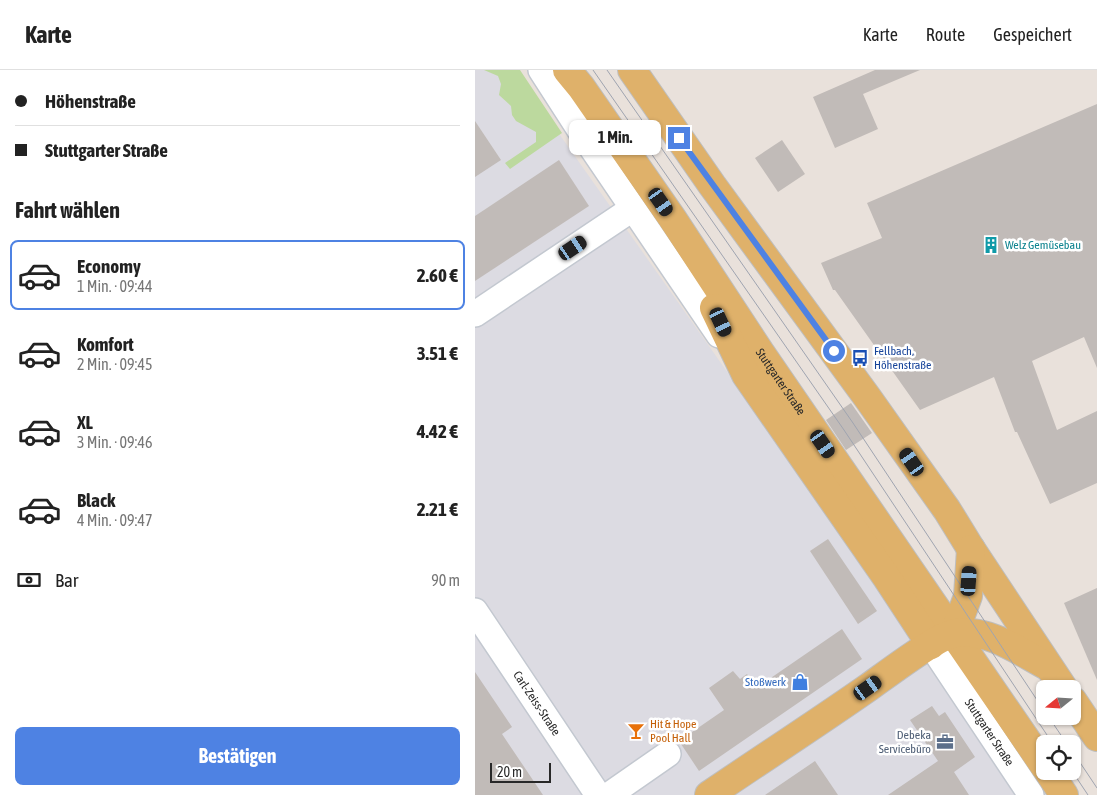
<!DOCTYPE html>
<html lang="de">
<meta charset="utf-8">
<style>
body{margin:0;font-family:"Asap Condensed",sans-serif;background:#f6f6f6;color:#222;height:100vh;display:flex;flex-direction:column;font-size:19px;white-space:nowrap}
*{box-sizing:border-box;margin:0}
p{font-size:16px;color:#767676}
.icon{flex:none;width:28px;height:28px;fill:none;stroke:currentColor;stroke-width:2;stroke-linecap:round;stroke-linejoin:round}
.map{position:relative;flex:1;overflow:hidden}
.drawer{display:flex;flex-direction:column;background:#fff;width:475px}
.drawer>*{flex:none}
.guide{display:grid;align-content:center;height:110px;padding:0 15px;background:#fff}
.needle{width:32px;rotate:252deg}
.controls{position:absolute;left:561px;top:610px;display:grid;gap:10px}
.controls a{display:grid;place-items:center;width:45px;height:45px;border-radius:8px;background:#fff;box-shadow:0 1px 4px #0004;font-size:25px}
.scale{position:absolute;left:15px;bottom:12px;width:61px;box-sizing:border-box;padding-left:5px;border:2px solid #282828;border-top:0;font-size:14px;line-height:18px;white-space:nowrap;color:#282828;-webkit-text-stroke:4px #fff;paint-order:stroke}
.end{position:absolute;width:22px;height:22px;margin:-11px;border:6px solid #4e82e3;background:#fff;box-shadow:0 0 0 2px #fff}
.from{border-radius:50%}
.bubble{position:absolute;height:35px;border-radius:8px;background:#fff;box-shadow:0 1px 4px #0004;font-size:16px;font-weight:700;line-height:35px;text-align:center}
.car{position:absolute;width:15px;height:30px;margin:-15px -8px;border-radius:6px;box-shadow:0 0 4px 1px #0007;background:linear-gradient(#222 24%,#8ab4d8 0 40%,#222 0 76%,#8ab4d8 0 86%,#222 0)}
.guide b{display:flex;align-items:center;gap:18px;height:48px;font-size:19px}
.guide b+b{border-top:1px solid #e0e0e0}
.guide i{width:12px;height:12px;background:#222}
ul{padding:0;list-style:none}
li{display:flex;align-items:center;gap:15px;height:70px;margin:0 10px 8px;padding:0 5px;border:2px solid transparent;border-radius:8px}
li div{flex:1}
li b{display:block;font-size:19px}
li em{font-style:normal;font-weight:700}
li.selected{border-color:#4e82e3}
li>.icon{width:45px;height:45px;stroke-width:1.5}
h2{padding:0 15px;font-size:22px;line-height:60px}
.pay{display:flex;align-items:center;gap:12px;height:55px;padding:0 15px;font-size:19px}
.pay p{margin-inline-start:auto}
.action{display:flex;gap:10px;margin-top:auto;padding:10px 15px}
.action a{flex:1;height:58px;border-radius:8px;background:#4e82e3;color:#fff;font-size:20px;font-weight:700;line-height:58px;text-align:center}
header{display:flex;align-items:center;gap:30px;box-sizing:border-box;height:70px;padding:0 25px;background:#fff;border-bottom:1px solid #e0e0e0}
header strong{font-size:24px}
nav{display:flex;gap:28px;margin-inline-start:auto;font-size:18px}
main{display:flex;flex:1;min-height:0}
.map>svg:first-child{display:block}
.industrial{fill:#dcdbe2}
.green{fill:#bcd99e}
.building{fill:#c1bbb8}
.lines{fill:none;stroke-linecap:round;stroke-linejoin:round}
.minor-casing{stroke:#c3c8d0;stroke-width:28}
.major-casing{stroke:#bebebe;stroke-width:30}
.minor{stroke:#fff;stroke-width:25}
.major{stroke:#dfb16a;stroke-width:28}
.tram{stroke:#9fa4b0;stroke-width:1}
.route{stroke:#4e82e3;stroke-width:6}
.labels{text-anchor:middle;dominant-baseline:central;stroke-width:5;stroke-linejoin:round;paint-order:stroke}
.culture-label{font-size:12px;fill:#0d838f;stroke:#fff;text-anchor:start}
.transit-label{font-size:12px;fill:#164399;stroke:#fff;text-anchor:start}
.street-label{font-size:12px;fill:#282828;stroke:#fff}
.shop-label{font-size:12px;fill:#366cbe;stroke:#fff;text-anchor:end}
.food-label{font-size:12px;fill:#c56008;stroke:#fff;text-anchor:start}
.service-label{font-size:12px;fill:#4e5e75;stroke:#fff;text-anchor:end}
</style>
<header>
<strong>Karte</strong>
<nav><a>Karte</a><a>Route</a><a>Gespeichert</a></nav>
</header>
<main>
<section class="drawer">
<div class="guide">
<b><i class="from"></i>Höhenstraße</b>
<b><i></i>Stuttgarter Straße</b>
</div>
<h2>Fahrt wählen</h2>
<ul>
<li class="selected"><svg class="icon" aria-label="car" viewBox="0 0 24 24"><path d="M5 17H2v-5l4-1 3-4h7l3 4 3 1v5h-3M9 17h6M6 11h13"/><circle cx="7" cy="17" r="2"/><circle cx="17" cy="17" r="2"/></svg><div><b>Economy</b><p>1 Min. · 09:44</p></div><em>2.60 €</em></li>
<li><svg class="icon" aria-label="car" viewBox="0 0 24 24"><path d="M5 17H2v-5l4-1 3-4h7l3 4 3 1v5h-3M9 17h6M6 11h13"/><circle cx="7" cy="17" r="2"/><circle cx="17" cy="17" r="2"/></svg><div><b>Komfort</b><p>2 Min. · 09:45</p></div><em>3.51 €</em></li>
<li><svg class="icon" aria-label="car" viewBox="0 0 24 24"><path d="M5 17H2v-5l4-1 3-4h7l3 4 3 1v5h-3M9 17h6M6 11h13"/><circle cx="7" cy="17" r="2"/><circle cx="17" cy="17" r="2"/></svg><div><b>XL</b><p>3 Min. · 09:46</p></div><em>4.42 €</em></li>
<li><svg class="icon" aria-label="car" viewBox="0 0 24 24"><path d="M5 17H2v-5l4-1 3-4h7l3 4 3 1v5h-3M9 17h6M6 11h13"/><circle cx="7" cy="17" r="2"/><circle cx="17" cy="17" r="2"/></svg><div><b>Black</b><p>4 Min. · 09:47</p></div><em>2.21 €</em></li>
</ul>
<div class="pay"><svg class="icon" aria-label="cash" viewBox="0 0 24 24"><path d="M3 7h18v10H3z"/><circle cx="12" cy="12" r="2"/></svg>Bar<p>90 m</p></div>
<div class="action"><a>Bestätigen</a></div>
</section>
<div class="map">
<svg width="622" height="725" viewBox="0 0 622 725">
<rect width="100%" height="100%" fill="#e9e1db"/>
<polygon class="industrial" points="0,0 39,0 551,725 0,725"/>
<polygon class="green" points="9,0 45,0 87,63 35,99 30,93 61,72 61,62 41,51 37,45 36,36 24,25 26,14 23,6"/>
<g class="building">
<polygon points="400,0 445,0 388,24 403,59 360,78 338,27"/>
<polygon points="622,34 622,298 609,267 557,291 582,360 622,341 622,413 575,434 542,362 540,362 519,307 445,340 360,220 358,220 346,193 407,168 392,133"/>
<polygon points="0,51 26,90 0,107"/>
<polygon points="307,70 330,104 303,122 280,88"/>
<polygon points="84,90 114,136 0,211 0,146"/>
<polygon points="376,333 397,363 371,380 351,350"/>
<polygon points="353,469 402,541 383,554 335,481"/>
<polygon points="622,518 622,610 589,533"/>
<polygon points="367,559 387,589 224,701 204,671 249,640 234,618 258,601 265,609 272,604 281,618"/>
<polygon points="0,602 37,657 27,664 68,725 0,725"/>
<polygon points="457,636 464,646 470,642 500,687 479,702 494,725 413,725 463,691 435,650"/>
<polygon points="340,691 363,725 290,725"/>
</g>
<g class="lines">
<g class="minor-casing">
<g id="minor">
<polyline points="66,0 106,62 244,265"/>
<polyline points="0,244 157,139"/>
<path id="s1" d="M 0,541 L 123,725"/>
<path id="s2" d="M 456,575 L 556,725"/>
<polyline points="134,725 193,684"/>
</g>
</g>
<g class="major-casing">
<g id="major">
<path id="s3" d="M 92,0 L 106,17 L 197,148 L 285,282 L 570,697"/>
<polyline points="157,0 237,115 392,327 472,440 496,479 589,619"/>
<polyline points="239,238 271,305 412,508 456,575"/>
<polyline points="478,563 483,553 493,526 496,479"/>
<polyline points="598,631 622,667"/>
<polyline points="573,701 589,725"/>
<path d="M 234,725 C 287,689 341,654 394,617 C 411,605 463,565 481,563 C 514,559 544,581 572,596"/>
</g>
</g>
<use href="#minor" class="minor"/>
<use href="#major" class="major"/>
<g class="tram">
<polyline points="118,0 369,360 578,674"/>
<polyline points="132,0 378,353 570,642"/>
<polyline points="573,646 592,674"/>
<polyline points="598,682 622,718"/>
<polyline points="597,701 613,725"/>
</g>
</g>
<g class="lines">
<polyline class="route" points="204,68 359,281"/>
</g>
<defs>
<g id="building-bare" transform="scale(1.35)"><path d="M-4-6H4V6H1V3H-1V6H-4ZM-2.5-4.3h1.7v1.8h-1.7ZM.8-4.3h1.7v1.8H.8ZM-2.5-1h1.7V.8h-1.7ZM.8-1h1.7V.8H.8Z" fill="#0f9aa8" stroke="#fff" stroke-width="2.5" paint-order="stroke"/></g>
<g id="bus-bare" transform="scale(1.35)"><path d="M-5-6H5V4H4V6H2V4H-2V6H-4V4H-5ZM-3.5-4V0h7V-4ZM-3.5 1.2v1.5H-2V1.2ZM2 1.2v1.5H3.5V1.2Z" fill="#1a4fb4" stroke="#fff" stroke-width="2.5" paint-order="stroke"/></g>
<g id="shop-bare" transform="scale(1.35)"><path d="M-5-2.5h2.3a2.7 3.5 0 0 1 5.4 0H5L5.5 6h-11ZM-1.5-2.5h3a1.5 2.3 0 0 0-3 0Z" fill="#3f7fe0" stroke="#fff" stroke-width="2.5" paint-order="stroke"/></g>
<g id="bar-bare" transform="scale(1.35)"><path d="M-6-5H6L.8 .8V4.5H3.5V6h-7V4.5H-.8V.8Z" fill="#e8710a" stroke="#fff" stroke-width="2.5" paint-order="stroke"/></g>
<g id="office-bare" transform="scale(1.35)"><path d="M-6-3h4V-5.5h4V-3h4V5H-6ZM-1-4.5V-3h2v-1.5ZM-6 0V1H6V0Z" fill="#5c6f8a" stroke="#fff" stroke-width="2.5" paint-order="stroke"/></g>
</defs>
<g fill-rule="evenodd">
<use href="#building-bare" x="516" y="175"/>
<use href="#bus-bare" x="385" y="288"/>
<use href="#shop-bare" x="325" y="612"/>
<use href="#bar-bare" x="161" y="661"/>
<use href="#office-bare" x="470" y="672"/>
</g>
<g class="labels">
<g class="culture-label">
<text x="530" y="175">Welz Gemüsebau</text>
</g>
<g class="transit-label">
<text x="399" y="281">Fellbach,<tspan x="399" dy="14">Höhenstraße</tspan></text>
</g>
<g class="street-label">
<text stroke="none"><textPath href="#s3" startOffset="378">Stuttgarter Straße</textPath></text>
<text stroke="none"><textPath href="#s1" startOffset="111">Carl-Zeiss-Straße</textPath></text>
<text stroke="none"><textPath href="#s2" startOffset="105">Stuttgarter Straße</textPath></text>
</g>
<g class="shop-label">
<text x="311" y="612">Stoßwerk</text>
</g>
<g class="food-label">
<text x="175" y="654">Hit &amp; Hope<tspan x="175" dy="14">Pool Hall</tspan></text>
</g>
<g class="service-label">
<text x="456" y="665">Debeka<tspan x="456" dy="14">Servicebüro</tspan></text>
</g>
</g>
</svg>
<div class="controls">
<a><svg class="needle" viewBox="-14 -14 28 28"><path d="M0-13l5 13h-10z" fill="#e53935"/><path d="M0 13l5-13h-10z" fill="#767676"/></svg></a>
<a><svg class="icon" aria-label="locate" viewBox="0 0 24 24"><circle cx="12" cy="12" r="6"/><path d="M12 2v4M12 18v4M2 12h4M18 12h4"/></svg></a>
</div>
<div class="scale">20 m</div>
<i class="end from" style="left:359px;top:281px"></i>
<i class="end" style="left:204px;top:68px"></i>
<div class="bubble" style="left:94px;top:50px;width:92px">1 Min.</div>
<i class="car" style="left:186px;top:132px;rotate:145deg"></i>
<i class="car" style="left:98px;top:178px;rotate:56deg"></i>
<i class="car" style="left:246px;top:252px;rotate:155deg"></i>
<i class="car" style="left:348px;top:374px;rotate:145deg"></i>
<i class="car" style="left:437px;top:392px;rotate:325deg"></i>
<i class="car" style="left:494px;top:511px;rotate:4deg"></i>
<i class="car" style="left:393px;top:618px;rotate:55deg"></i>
</div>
</main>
